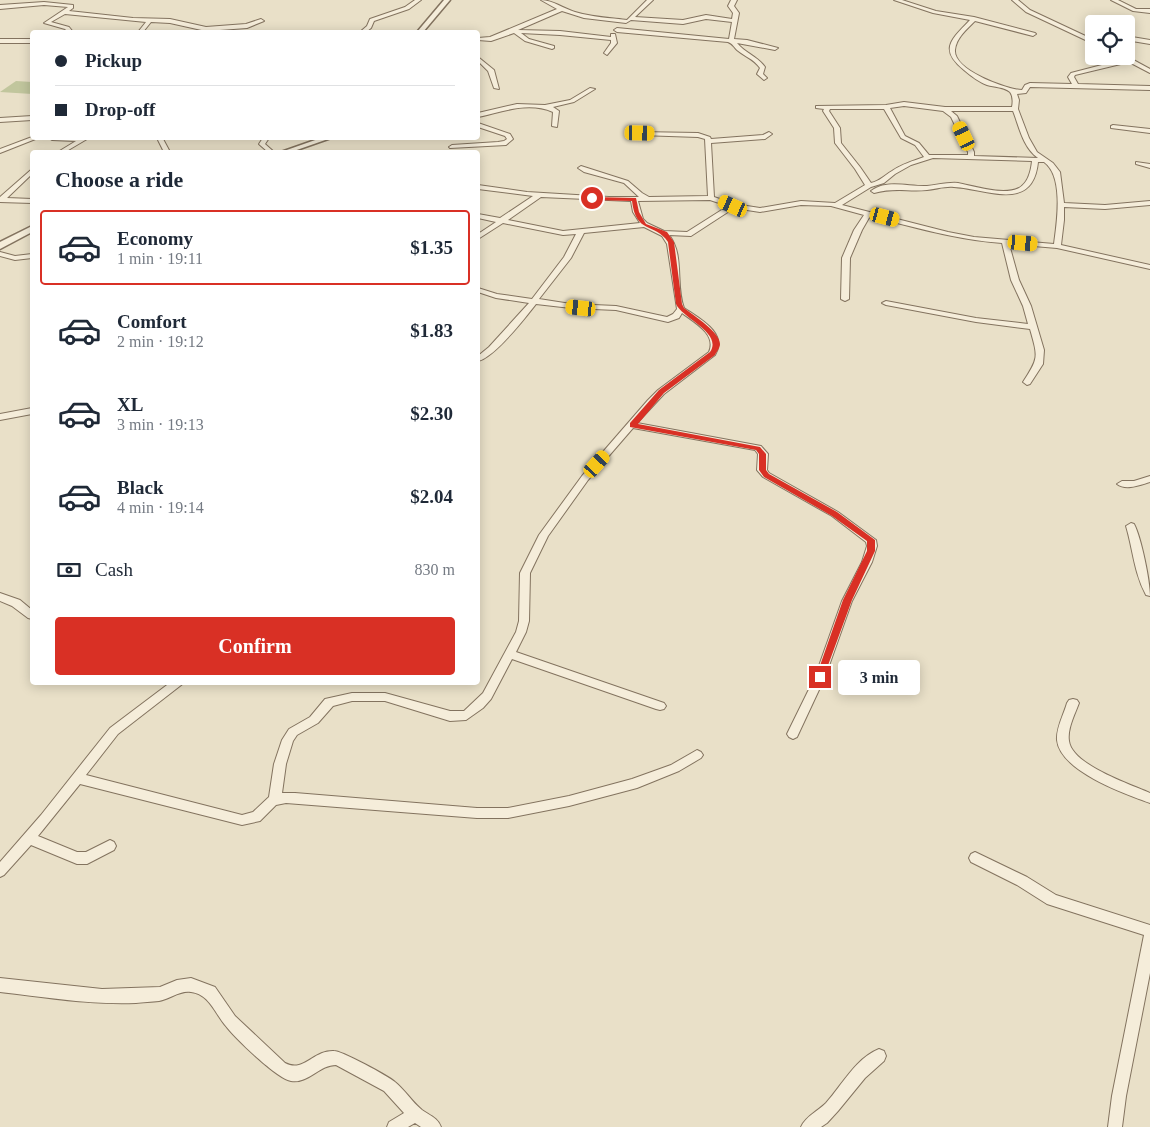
<!DOCTYPE html>
<meta charset="utf-8">
<style>
body{margin:0;font-family:"Times New Roman",serif;background:#f2f2f3;color:#1f2937;height:100vh;display:flex;flex-direction:column;font-size:19px;white-space:nowrap}
*{box-sizing:border-box;margin:0}
p{font-size:16px;color:#747a83}
.icon{flex:none;width:28px;height:28px;fill:none;stroke:currentColor;stroke-width:2;stroke-linecap:round;stroke-linejoin:round}
.map{position:relative;flex:1;overflow:hidden}
.drawer{position:absolute;left:30px;top:150px;width:450px;height:535px;display:flex;flex-direction:column;background:#fff;border-radius:5px;box-shadow:0 2px 12px #0003}
.drawer>*{flex:none}
.banner{position:absolute;left:30px;top:30px;width:450px;height:110px;border-radius:5px;box-shadow:0 2px 12px #0003;display:grid;align-content:center;height:110px;padding:0 25px;background:#fff}
.fabs{position:absolute;left:1085px;top:15px;display:grid;gap:10px}
.fabs a{display:grid;place-items:center;width:50px;height:50px;border-radius:5px;background:#fff;box-shadow:0 2px 12px #0003;font-size:25px}
.end{position:absolute;width:22px;height:22px;margin:-11px;border:6px solid #d93025;background:#fff;box-shadow:0 0 0 2px #fff}
.from{border-radius:50%}
.bubble{position:absolute;height:35px;border-radius:5px;background:#fff;box-shadow:0 2px 12px #0003;font-size:16px;font-weight:700;line-height:35px;text-align:center}
.car{position:absolute;width:15px;height:30px;margin:-15px -8px;border-radius:6px;box-shadow:0 0 4px 1px #0007;background:linear-gradient(#f5c518 24%,#345 0 40%,#f5c518 0 76%,#345 0 86%,#f5c518 0)}
.banner b{display:flex;align-items:center;gap:18px;height:48px;font-size:19px}
.banner b+b{border-top:1px solid #e0e1e3}
.banner i{width:12px;height:12px;background:#1f2937}
ul{padding:0;list-style:none}
li{display:flex;align-items:center;gap:15px;height:75px;margin:0 10px 8px;padding:0 15px;border:2px solid transparent;border-radius:5px}
li div{flex:1}
li b{display:block;font-size:19px}
li em{font-style:normal;font-weight:700}
li.on{border-color:#d93025}
li>.icon{width:45px;height:45px;stroke-width:1.5}
h2{padding:0 25px;font-size:22px;line-height:60px}
.pay{display:flex;align-items:center;gap:12px;height:55px;padding:0 25px;font-size:19px}
.pay p{margin-inline-start:auto}
.action{display:flex;gap:10px;margin-top:auto;padding:10px 25px}
.action a{flex:1;height:58px;border-radius:5px;background:#d93025;color:#fff;font-size:20px;font-weight:700;line-height:58px;text-align:center}
.map>svg:first-child{display:block}
.green{fill:#c1c69d}
.lines{fill:none;stroke-linecap:round;stroke-linejoin:round}
.minor-casing{stroke:#83735f;stroke-width:2}
.tertiary-casing{stroke:#83735f;stroke-width:3}
.minor{fill:#f5edda;fill-rule:evenodd}
.tertiary{fill:#f5edda;fill-rule:evenodd}
.route{fill:#d93025}
</style>
<div class="map">
<svg width="1150" height="1127" viewBox="0 0 1150 1127">
<rect width="100%" height="100%" fill="#e9e0c8"/>
<polygon class="green" points="16,81 32,82 32,94 0,92"/>
<g class="lines">
<g class="minor-casing">
<g id="minor">
<polygon points="415,0 421,0 409,9 374,21 371,28 366,32 360,32 367,26 370,19 405,7"/>
<path d="M 541,0 C 553,0 564,9 575,12 C 592,17 610,18 627,20 L 647,0 L 653,0 L 635,17 L 683,20 L 706,15 L 732,19 L 733,13 L 728,6 L 731,0 L 737,0 L 734,6 L 739,13 L 734,39 L 747,40 L 778,48 L 775,50 L 737,43 C 745,53 757,56 765,67 L 763,74 L 767,78 L 764,80 L 757,74 L 760,68 C 753,58 745,57 737,50 C 733,46 733,44 728,42 L 617,32 L 614,30 L 617,28 L 729,39 L 732,22 L 706,19 L 683,24 L 631,20 L 626,23 L 584,18 L 562,11 L 518,30 L 560,31 L 611,37 L 611,34 L 615,34 L 617,43 L 607,55 L 604,53 L 611,43 L 611,40 L 560,35 L 521,33 L 529,39 L 554,46 L 554,48 L 552,49 L 525,41 L 514,33 L 491,41 L 478,40 L 478,38 L 490,37 L 557,9 Z"/>
<path d="M 894,0 L 902,0 L 936,11 L 974,17 L 1035,33 L 1036,34 L 1033,36 L 975,21 C 967,29 956,38 955,50 C 953,70 1007,90 1022,90 L 1025,85 L 1030,83 L 1072,84 L 1068,77 L 1071,73 L 1125,59 L 1122,57 L 1126,56 L 1150,69 L 1150,73 L 1129,62 L 1075,75 L 1074,77 L 1078,84 L 1150,86 L 1150,90 L 1030,87 L 1026,93 L 1017,94 L 1019,100 L 1018,109 L 1029,138 L 1037,152 L 1053,163 L 1060,172 L 1064,203 L 1105,205 L 1150,201 L 1150,205 L 1105,209 L 1064,207 L 1064,220 L 1061,245 L 1150,265 L 1150,269 L 1057,248 L 1009,244 L 1019,280 L 1031,306 L 1044,350 L 1043,364 L 1030,384 L 1027,385 L 1023,382 C 1039,358 1038,357 1030,329 L 976,322 L 886,305 L 882,303 L 886,301 L 976,318 L 1028,324 L 1023,306 L 1011,280 L 1002,243 C 957,240 914,227 870,216 L 862,230 L 850,258 L 849,299 L 845,301 L 841,299 L 842,258 L 854,230 L 864,215 L 831,206 L 801,205 L 760,212 L 734,208 L 691,236 L 669,235 C 685,255 675,285 684,308 C 700,319 728,333 715,355 L 664,394 L 637,423 L 761,446 L 768,454 L 767,470 L 769,473 L 838,512 L 876,540 L 877,546 L 872,562 L 852,601 L 825,677 L 797,737 L 793,739 L 789,737 L 787,734 L 815,677 L 842,601 L 862,562 L 867,546 L 866,542 L 832,516 L 763,477 L 757,470 L 758,454 L 755,450 L 633,428 L 588,480 L 548,536 L 530,573 L 529,621 L 526,632 L 516,652 L 664,703 L 666,706 L 664,709 L 660,710 L 656,709 L 512,659 L 491,699 L 483,708 L 466,720 L 450,721 L 385,701 L 352,701 L 333,706 L 318,723 L 297,735 L 293,741 L 286,764 L 282,793 L 295,793 L 477,808 L 508,808 L 569,796 L 632,779 L 671,765 L 697,750 L 701,752 L 703,755 L 701,758 L 679,771 L 637,788 L 569,806 L 508,818 L 477,818 L 286,803 L 276,805 L 260,821 L 242,825 L 80,784 L 38,836 L 77,852 L 86,852 L 110,840 L 114,842 L 116,846 L 114,850 L 87,864 L 77,864 L 31,845 L 4,875 L 0,877 L 0,862 L 41,815 L 110,728 L 171,682 L 185,682 L 118,734 L 86,775 L 242,815 L 253,812 L 269,797 L 274,764 L 282,740 L 289,729 L 310,717 L 325,699 L 352,693 L 385,693 L 450,711 L 464,711 L 483,693 L 516,632 L 519,621 L 520,573 L 539,535 L 582,476 L 648,400 L 658,390 L 709,352 C 717,334 694,322 682,313 L 679,318 L 668,322 L 616,310 L 571,308 L 536,304 C 525,318 495,357 478,361 L 478,356 L 489,347 L 529,303 L 496,298 L 478,292 L 478,288 L 497,294 L 532,299 L 564,257 L 576,234 L 563,235 L 503,223 L 478,239 L 478,234 L 496,222 L 478,218 L 478,214 L 500,218 L 533,196 L 478,189 L 478,185 L 527,192 L 609,197 L 639,197 L 624,183 L 584,172 L 578,168 L 581,166 L 628,181 L 642,193 L 649,197 L 708,196 L 705,139 L 698,137 L 640,135 L 637,133 L 638,132 L 698,133 L 710,137 L 711,139 L 763,135 L 769,132 L 772,134 L 765,139 L 711,143 L 714,197 L 734,204 L 760,208 L 801,201 L 835,203 L 865,185 L 855,169 L 835,143 L 834,128 L 823,111 L 824,109 L 816,108 L 816,106 L 886,105 L 904,102 L 945,107 L 1012,107 C 1013,102 1013,96 1010,92 C 1004,87 994,87 987,85 C 979,82 971,76 964,70 C 938,49 952,39 970,20 L 933,13 ZM 904,106 L 943,111 L 951,117 L 968,152 L 968,155 L 929,155 L 919,143 L 905,136 L 890,108 ZM 830,109 L 884,109 L 901,138 L 915,145 L 924,157 C 913,161 902,164 892,171 C 885,175 880,181 871,183 L 860,167 L 841,143 L 840,128 L 829,111 ZM 951,111 L 1013,111 C 1019,126 1023,148 1038,158 L 974,156 L 974,152 L 957,116 ZM 933,158 L 1032,161 C 1031,171 1028,183 1019,188 C 1003,196 974,186 958,183 C 947,182 938,185 927,186 C 909,187 887,179 871,191 L 874,193 C 896,187 907,192 927,190 C 937,189 945,186 954,187 C 987,189 1033,213 1038,162 L 1044,162 C 1064,176 1057,222 1054,244 L 974,237 L 948,232 L 842,205 L 871,187 L 884,183 L 895,174 L 911,165 ZM 541,197 L 631,201 L 633,212 L 640,223 L 563,231 L 508,220 ZM 710,200 L 728,206 L 687,232 L 664,231 L 647,223 L 643,219 L 638,201 ZM 644,227 L 662,236 L 667,244 L 677,309 L 673,314 L 667,317 L 616,306 L 571,304 L 539,299 L 571,258 L 584,233 Z"/>
<polygon points="1012,0 1018,0 1030,10 1094,40 1094,44 1026,12"/>
<polygon points="1111,0 1118,0 1136,9 1150,9 1150,13 1133,11"/>
<polygon points="44,2 73,5 73,8 69,11 133,18 170,19 206,27 246,24 261,19 264,21 247,28 206,31 170,23 151,22 143,32 138,32 146,22 65,14 51,22 69,27 73,32 68,32 65,29 44,23 68,7 44,5 0,9 0,5"/>
<polygon points="1126,36 1150,40 1150,44 1126,40"/>
<rect x="0" y="39" width="32" height="4"/>
<polygon points="478,57 494,70 499,89 494,88 488,71 478,61"/>
<path d="M 590,88 L 595,89 L 574,102 L 553,107 L 559,111 L 557,127 L 552,126 L 553,112 C 528,101 502,112 478,117 L 478,113 L 517,104 L 545,105 L 570,100 Z"/>
<polygon points="32,116 32,120 0,122 0,118"/>
<polygon points="478,123 510,134 513,139 506,145 450,148 449,147 452,145 498,142 504,141 507,139 505,136 478,127"/>
<polygon points="1113,125 1150,129 1150,133 1111,128 1111,126"/>
<polygon points="32,137 38,138 0,153 0,149"/>
<polygon points="49,138 86,138 87,139 65,152 58,152 76,141 52,140"/>
<polygon points="263,138 269,138 265,144 274,152 268,152 260,145 259,144"/>
<polygon points="159,139 163,139 170,152 164,152 158,140"/>
<polygon points="1136,162 1150,164 1150,168 1136,164"/>
<polygon points="32,169 32,174 7,198 32,199 32,203 0,202 0,197"/>
<polygon points="0,252 15,256 32,254 32,258 15,260 0,256"/>
<polygon points="32,408 32,414 0,420 0,414"/>
<path d="M 1150,476 L 1150,482 C 1140,485 1126,491 1117,484 L 1122,481 L 1134,481 Z"/>
<path d="M 1131,523 L 1134,524 C 1141,537 1150,581 1150,596 L 1146,595 C 1134,573 1133,549 1126,526 Z"/>
<polygon points="0,593 20,600 32,610 32,619 28,618 12,606 0,601"/>
<path d="M 1073,699 L 1077,700 L 1079,703 C 1075,714 1067,729 1069,741 C 1072,765 1130,784 1150,793 L 1150,803 C 1125,794 1060,771 1057,740 C 1056,728 1064,714 1067,703 L 1069,700 Z"/>
<polygon points="975,852 1027,877 1056,895 1150,925 1150,973 1126,1096 1122,1127 1108,1127 1112,1096 1144,935 1047,904 1017,885 971,862 969,858 971,854"/>
<path d="M 0,978 L 102,989 L 160,987 L 177,980 L 191,978 L 215,987 L 235,1016 L 285,1063 C 304,1073 313,1050 334,1051 C 342,1051 388,1076 395,1082 C 405,1090 412,1102 422,1110 C 429,1115 438,1118 441,1127 L 421,1127 L 415,1123 L 408,1127 L 387,1127 L 389,1122 L 404,1113 L 384,1091 L 336,1065 C 319,1065 308,1084 291,1081 C 277,1079 234,1037 225,1025 C 215,1013 209,994 191,992 C 180,990 170,999 159,1001 C 151,1002 143,1002 136,1003 C 91,1005 45,997 0,992 Z"/>
<path d="M 879,1049 L 884,1051 L 886,1056 L 884,1061 L 865,1078 L 838,1111 L 827,1123 L 821,1127 L 801,1127 C 805,1117 818,1111 826,1103 C 843,1084 855,1059 879,1049 Z"/>
</g>
</g>
<g class="tertiary-casing">
<g id="tertiary">
<polygon points="444,0 450,0 423,32 417,32"/>
<polygon points="321,138 331,138 291,152 281,152"/>
<polygon points="32,226 32,232 0,249 0,242"/>
</g>
</g>
<use href="#minor" class="minor"/>
<use href="#tertiary" class="tertiary"/>
</g>
<path class="route" d="M 591,197 L 636,198 L 639,212 L 646,224 L 667,232 L 674,242 L 682,304 L 684,308 C 694,316 720,332 720,344 C 720,348 717,351 715,355 L 664,393 L 638,424 L 760,447 L 766,454 L 766,470 L 769,474 L 837,512 L 875,540 L 875,551 L 852,600 L 823,679 L 817,679 L 816,677 L 843,600 L 867,551 L 867,541 L 832,516 L 764,477 L 759,470 L 759,454 L 756,450 L 630,427 L 630,423 L 659,390 L 710,352 C 723,333 683,319 676,304 L 668,242 C 655,222 636,235 632,201 L 592,200 Z"/>
</svg>
<div class="fabs">
<a><svg class="icon" aria-label="locate" viewBox="0 0 24 24"><circle cx="12" cy="12" r="6"/><path d="M12 2v4M12 18v4M2 12h4M18 12h4"/></svg></a>
</div>
<i class="end from" style="left:592px;top:198px"></i>
<i class="end" style="left:820px;top:677px"></i>
<div class="bubble" style="left:838px;top:660px;width:82px">3 min</div>
<i class="car" style="left:640px;top:133px;rotate:91deg"></i>
<i class="car" style="left:964px;top:136px;rotate:335deg"></i>
<i class="car" style="left:733px;top:206px;rotate:294deg"></i>
<i class="car" style="left:885px;top:217px;rotate:105deg"></i>
<i class="car" style="left:1023px;top:243px;rotate:95deg"></i>
<i class="car" style="left:581px;top:308px;rotate:276deg"></i>
<i class="car" style="left:597px;top:464px;rotate:42deg"></i>
<div class="banner">
<b><i class="from"></i>Pickup</b>
<b><i></i>Drop-off</b>
</div>
<section class="drawer">
<h2>Choose a ride</h2>
<ul>
<li class="on"><svg class="icon" aria-label="car" viewBox="0 0 24 24"><path d="M5 17H2v-5l4-1 3-4h7l3 4 3 1v5h-3M9 17h6M6 11h13"/><circle cx="7" cy="17" r="2"/><circle cx="17" cy="17" r="2"/></svg><div><b>Economy</b><p>1 min · 19:11</p></div><em>$1.35</em></li>
<li><svg class="icon" aria-label="car" viewBox="0 0 24 24"><path d="M5 17H2v-5l4-1 3-4h7l3 4 3 1v5h-3M9 17h6M6 11h13"/><circle cx="7" cy="17" r="2"/><circle cx="17" cy="17" r="2"/></svg><div><b>Comfort</b><p>2 min · 19:12</p></div><em>$1.83</em></li>
<li><svg class="icon" aria-label="car" viewBox="0 0 24 24"><path d="M5 17H2v-5l4-1 3-4h7l3 4 3 1v5h-3M9 17h6M6 11h13"/><circle cx="7" cy="17" r="2"/><circle cx="17" cy="17" r="2"/></svg><div><b>XL</b><p>3 min · 19:13</p></div><em>$2.30</em></li>
<li><svg class="icon" aria-label="car" viewBox="0 0 24 24"><path d="M5 17H2v-5l4-1 3-4h7l3 4 3 1v5h-3M9 17h6M6 11h13"/><circle cx="7" cy="17" r="2"/><circle cx="17" cy="17" r="2"/></svg><div><b>Black</b><p>4 min · 19:14</p></div><em>$2.04</em></li>
</ul>
<div class="pay"><svg class="icon" aria-label="cash" viewBox="0 0 24 24"><path d="M3 7h18v10H3z"/><circle cx="12" cy="12" r="2"/></svg>Cash<p>830 m</p></div>
<div class="action"><a>Confirm</a></div>
</section>
</div>
